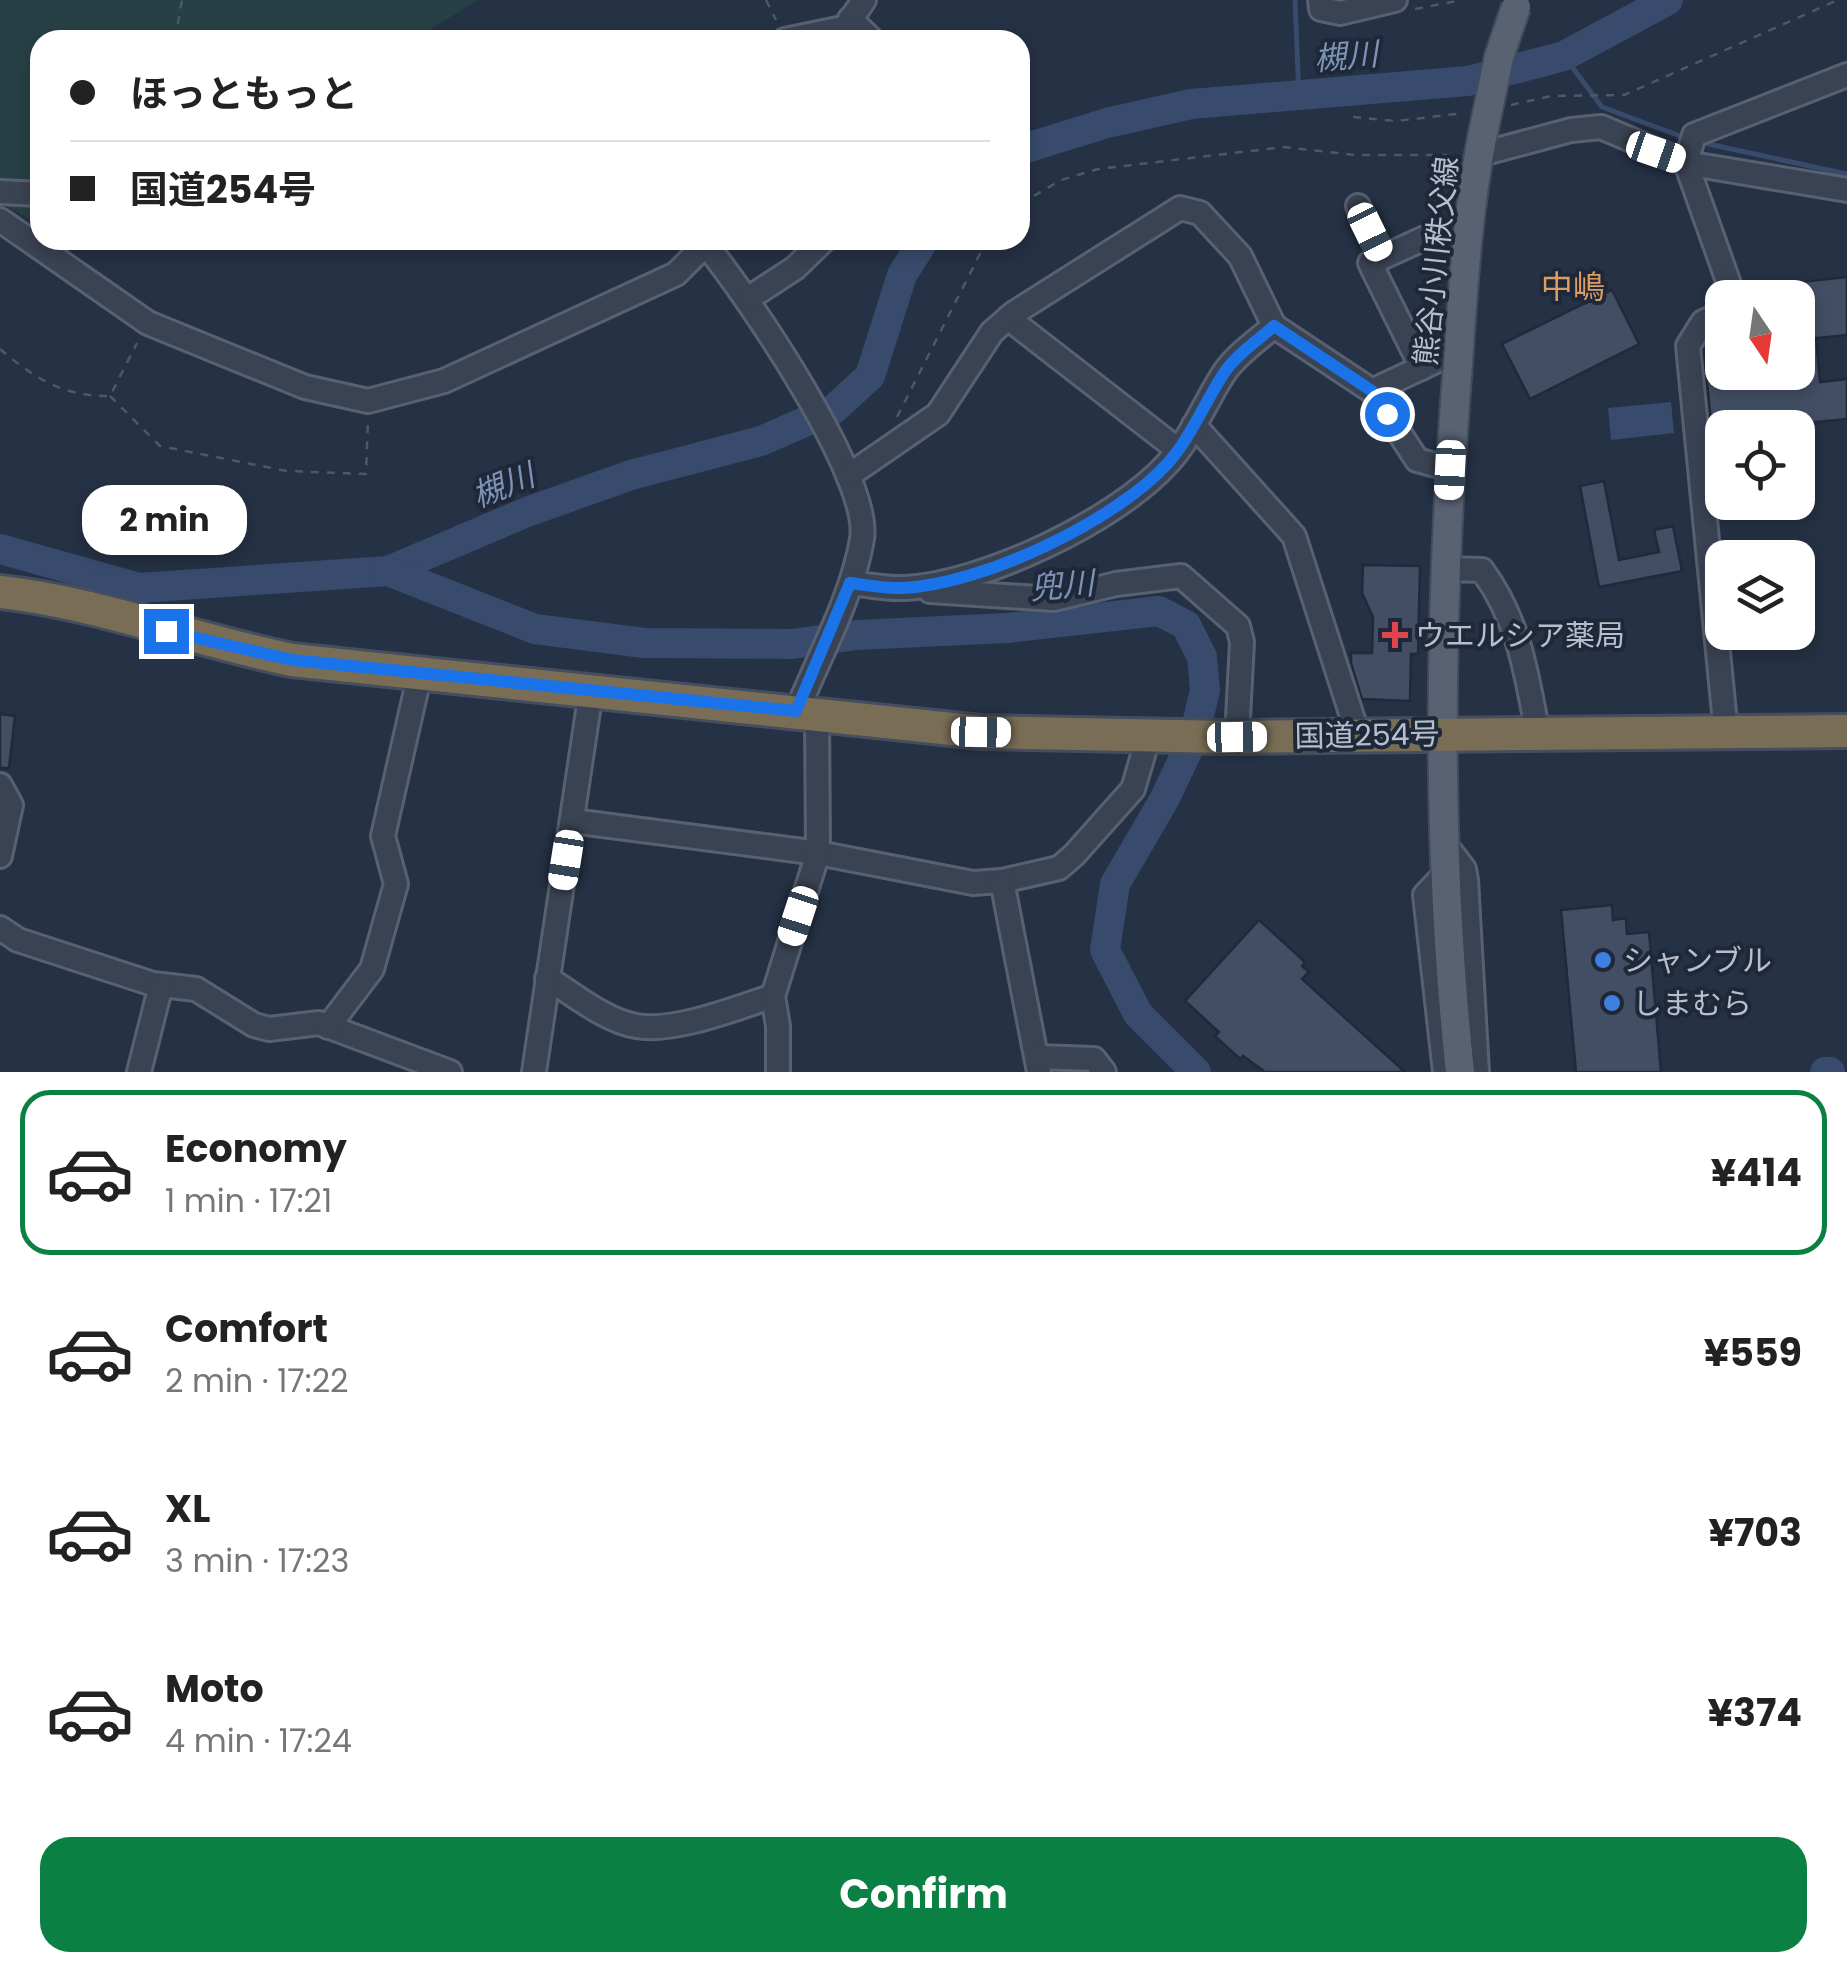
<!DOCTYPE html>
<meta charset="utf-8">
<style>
body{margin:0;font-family:Poppins,"Noto Sans JP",sans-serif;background:#f6f6f6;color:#222;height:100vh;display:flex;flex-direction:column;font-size:38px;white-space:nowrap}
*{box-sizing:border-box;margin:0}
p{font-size:32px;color:#767676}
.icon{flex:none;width:55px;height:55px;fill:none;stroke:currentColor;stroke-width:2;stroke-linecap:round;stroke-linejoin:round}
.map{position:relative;height:1072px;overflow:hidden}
.details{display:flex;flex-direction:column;background:#fff;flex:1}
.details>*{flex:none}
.top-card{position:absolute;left:30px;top:30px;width:1000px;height:220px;border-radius:30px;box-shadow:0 5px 15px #0003;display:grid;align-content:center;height:220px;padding:0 40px;background:#fff}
.needle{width:65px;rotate:167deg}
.controls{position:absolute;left:1705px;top:280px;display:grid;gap:20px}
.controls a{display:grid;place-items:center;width:110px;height:110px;border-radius:20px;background:#fff;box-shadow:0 5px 15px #0003;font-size:50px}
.end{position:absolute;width:45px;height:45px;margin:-22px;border:12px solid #1a73e8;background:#fff;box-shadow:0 0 0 5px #fff}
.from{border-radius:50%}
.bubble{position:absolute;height:70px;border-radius:30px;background:#fff;box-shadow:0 5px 15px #0003;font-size:32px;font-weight:700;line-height:70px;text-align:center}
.car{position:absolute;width:30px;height:60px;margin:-30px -15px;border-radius:12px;box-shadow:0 0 8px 2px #0007;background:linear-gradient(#fff 24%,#345 0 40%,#fff 0 76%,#345 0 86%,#fff 0)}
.top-card b{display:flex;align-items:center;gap:35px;height:95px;font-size:38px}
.top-card b+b{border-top:2px solid #e0e0e0}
.top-card i{width:25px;height:25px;background:#222}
ul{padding:18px 0 0;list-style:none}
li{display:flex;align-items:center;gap:30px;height:165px;margin:0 20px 15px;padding:0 20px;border:5px solid transparent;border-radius:30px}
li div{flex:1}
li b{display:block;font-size:38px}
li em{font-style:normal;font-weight:700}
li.on{border-color:#0b8043}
li>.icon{width:90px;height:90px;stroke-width:1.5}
.button{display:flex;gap:20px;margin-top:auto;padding:20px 40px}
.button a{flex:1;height:115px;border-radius:30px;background:#0b8043;color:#fff;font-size:40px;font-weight:700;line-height:115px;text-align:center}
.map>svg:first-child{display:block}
.green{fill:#274045}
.water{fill:#384b6c}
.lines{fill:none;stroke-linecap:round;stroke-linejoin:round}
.stream{stroke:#384b6c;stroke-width:5}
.river{stroke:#384b6c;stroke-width:30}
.building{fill:#424e64;stroke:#202a3b;stroke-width:2.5}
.minor-casing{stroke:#586171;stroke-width:28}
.major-casing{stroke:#434c5d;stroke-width:32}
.highway-casing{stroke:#444e5e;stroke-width:38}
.path{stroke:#465d61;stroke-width:2.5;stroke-dasharray:8 8;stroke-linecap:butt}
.minor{stroke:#3a4353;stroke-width:22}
.major{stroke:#586273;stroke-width:28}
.highway{stroke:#7a6d56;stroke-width:32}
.major-bridge-casing{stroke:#434c5d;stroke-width:32;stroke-linecap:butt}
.major-bridge{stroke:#586273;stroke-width:28}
.route{stroke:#1a73e8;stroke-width:12}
.health-dot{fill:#e0444e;stroke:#1e2839;stroke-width:4}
.shop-dot{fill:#3f7fe0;stroke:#1e2839;stroke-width:4}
.labels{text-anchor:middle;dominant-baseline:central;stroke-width:8;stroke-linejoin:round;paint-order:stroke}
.street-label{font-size:30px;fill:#b7becd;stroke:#1e2839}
.poi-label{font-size:30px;fill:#b7becd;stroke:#1e2839;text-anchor:start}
.water-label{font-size:32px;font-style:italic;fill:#7c93b6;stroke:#1e2839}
.neighbourhood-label{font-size:32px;fill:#dc9d63;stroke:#1e2839}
</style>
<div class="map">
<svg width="1847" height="1072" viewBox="0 0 1847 1072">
<rect width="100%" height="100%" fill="#253144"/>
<polygon class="green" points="0,0 478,0 414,40 40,40 40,224 0,203"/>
<polygon class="water" points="1671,402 1674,433 1611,440 1608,408"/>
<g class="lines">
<g class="stream">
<polyline points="1295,0 1299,98"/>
<polyline points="1564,56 1602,107 1688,139"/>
<polyline points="1699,142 1847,174"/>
</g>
<g class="river">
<polyline points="1020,150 1107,123 1191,104 1468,81 1564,56 1668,0"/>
<polyline points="0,549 139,588 388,571 527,512 631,475 761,441 834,409 870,376 902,275 924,240"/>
<polyline points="388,571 535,629 644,643 792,644 857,635 1007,628 1159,611 1186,625 1202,657 1205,690 1194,737 1164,800 1115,884 1105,950 1138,1014 1196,1072"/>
<polyline points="1825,1072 1830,1072"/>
</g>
</g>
<g class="building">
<polygon points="1847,277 1847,335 1816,338 1820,382 1847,379 1847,419 1712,432 1704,353 1722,351 1722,372 1798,372 1798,344 1801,343 1798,298 1783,298 1782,284"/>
<polygon points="1612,290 1639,344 1530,399 1502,344"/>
<polygon points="1604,481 1619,560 1659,552 1654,530 1673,526 1682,571 1599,587 1580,486"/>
<polygon points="1363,565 1420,566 1418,654 1411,654 1410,701 1362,699 1351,663 1351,653 1372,653 1373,617 1362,593"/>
<polygon points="0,714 15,716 9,768 0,768"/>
<polygon points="1612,905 1613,920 1626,918 1627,934 1649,932 1661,1072 1576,1072 1561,910"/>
<polygon points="1259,920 1305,962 1302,966 1309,972 1302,979 1405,1072 1265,1072 1243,1056 1240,1059 1215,1036 1219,1032 1185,1001"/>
</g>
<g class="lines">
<g class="minor-casing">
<g id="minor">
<polyline points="1320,0 1321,9 1340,13 1395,0"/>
<polyline points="850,19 872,40"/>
<polyline points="785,40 843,28"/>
<polyline points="837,40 864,0"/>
<polyline points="1478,155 1571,130 1601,127 1686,163 1847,190"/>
<polyline points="0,192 40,194"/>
<polyline points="1358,206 1383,257"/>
<polyline points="0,220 148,323 305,387 368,401 444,381 676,274 710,240"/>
<path d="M 706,245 C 747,295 872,478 862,539 C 852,598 819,656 797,711"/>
<polyline points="749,298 795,268 824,240"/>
<polyline points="1734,298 1686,163 1694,135 1847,75"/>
<polyline points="1722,314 1703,322 1688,346 1726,733"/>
<polyline points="1008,318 1178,450"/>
<polyline points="1422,368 1370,263 1425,238"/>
<polyline points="1372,391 1459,350"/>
<polyline points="1194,425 1294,536 1358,735"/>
<polyline points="848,476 938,414 992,332 1014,313 1180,208 1200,213 1240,256 1274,326 1372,391 1417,460 1450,469"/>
<path d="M 1446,569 L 1482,570 C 1519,620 1527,675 1538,735"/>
<path d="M 851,583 C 868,585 886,589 904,588 C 981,585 1116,521 1168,463 C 1192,437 1205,402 1224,373 C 1236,355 1258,340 1274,326"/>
<polyline points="930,591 1054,599 1116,584 1181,576 1238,626 1242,642 1237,737"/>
<polyline points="0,785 11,805 0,856"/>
<polyline points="572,821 818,853 973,883 1002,881 1059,868 1074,855 1133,789 1149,735"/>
<polyline points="1444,843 1464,869 1466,880 1477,1072"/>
<polyline points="1002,881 1039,1072"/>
<polyline points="0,928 18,940 153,984 196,989 254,1025 269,1029 319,1023 450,1072"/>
<path d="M 547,978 C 575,995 604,1020 636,1026 C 674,1033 737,1008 773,996"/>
<polyline points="328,1027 372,969 396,884 383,836 420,673"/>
<polyline points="1037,1057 1094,1059 1104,1072"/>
<polyline points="139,1072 161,985"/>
<polyline points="534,1072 591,691"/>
<polyline points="778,1072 778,1026 773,996 818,853 817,712"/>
<polyline points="1445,1072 1425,895 1445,874"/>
</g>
</g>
<g class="major-casing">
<path id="major" d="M 1460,1072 C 1436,850 1439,625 1455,403 C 1462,315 1465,224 1482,138"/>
</g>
<g class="highway-casing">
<path id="highway" d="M 0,592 C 99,603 194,640 292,660 L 981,732 L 1226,737 L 1847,731"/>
</g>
<g class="path">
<polyline points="766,0 776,20"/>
<polyline points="1415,9 1462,0"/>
<polyline points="175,40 182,0"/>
<polyline points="1511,105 1551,96 1624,95 1838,0"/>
<polyline points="1353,117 1397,121 1464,113"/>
<polyline points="1020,204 1061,180 1098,169 1284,147 1355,155 1457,155"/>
<path d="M 0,349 C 34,378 64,397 110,396 L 137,343"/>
<polyline points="110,396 160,446 287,471 366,474 368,420"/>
<polyline points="897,417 987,240"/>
</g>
<use href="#minor" class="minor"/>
<use href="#major" class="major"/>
<use href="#highway" class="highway"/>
<g class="major-bridge-casing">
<polyline id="major-bridge" points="1482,138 1499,57 1516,7"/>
</g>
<use href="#major-bridge" class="major-bridge"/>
</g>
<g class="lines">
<path class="route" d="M 166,631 L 292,660 L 796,711 L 850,583 C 868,585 886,589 903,588 C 981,585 1116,521 1168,463 C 1191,437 1205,402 1224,373 C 1236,355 1258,340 1274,326 L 1372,391 L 1387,414"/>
</g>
<path class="health-dot" d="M1390 620h10v10h10v10h-10v10h-10v-10h-10v-10h10z"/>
<g class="shop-dot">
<circle cx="1603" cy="960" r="10"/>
<circle cx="1612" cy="1003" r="10"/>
</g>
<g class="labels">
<g class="street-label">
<text transform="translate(1436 261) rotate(-84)">熊谷小川秩父線</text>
<text transform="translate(1367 735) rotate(-1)">国道254号</text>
</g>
<g class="poi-label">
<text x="1415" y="635">ウエルシア薬局</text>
<text x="1623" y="960">シャンブル</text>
<text x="1632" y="1003">しまむら</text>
</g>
<g class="water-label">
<text transform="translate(1346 56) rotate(-5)">槻川</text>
<text transform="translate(503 485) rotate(-22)">槻川</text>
<text transform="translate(1062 585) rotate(-5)">兜川</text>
</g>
<g class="neighbourhood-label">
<text x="1573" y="286">中嶋</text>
</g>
</g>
</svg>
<div class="controls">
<a><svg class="needle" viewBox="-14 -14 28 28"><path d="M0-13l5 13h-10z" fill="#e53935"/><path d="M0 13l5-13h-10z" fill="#767676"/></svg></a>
<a><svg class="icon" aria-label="locate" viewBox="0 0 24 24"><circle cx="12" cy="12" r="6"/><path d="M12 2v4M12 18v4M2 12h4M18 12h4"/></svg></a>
<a><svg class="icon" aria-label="layers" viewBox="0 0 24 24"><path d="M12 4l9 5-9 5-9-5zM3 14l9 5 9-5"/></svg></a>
</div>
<i class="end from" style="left:1387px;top:414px"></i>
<i class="end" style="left:166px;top:631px"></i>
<div class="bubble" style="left:82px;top:485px;width:165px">2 min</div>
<i class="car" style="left:1656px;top:152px;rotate:109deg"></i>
<i class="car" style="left:1370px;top:232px;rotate:154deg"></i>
<i class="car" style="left:1450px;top:470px;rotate:183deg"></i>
<i class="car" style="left:981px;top:732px;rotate:91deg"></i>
<i class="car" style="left:1237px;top:737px;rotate:89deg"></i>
<i class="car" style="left:566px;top:860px;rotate:189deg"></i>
<i class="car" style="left:798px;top:916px;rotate:198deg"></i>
<div class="top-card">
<b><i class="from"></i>ほっともっと</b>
<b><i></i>国道254号</b>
</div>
</div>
<section class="details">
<ul>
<li class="on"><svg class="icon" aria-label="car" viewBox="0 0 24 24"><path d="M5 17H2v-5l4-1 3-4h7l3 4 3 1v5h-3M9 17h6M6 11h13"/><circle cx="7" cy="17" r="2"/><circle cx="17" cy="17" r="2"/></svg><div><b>Economy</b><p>1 min · 17:21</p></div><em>¥414</em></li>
<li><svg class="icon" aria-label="car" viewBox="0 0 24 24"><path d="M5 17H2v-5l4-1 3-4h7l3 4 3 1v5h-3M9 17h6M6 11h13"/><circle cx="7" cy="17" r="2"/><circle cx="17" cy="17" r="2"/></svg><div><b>Comfort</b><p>2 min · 17:22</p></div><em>¥559</em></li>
<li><svg class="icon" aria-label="car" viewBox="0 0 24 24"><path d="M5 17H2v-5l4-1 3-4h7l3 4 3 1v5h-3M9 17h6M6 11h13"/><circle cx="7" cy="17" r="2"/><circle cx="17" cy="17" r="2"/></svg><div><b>XL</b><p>3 min · 17:23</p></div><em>¥703</em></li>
<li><svg class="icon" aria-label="car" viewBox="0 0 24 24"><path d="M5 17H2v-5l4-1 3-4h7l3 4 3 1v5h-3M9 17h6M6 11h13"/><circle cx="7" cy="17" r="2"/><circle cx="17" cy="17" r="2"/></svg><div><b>Moto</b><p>4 min · 17:24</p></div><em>¥374</em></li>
</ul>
<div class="button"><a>Confirm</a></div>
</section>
